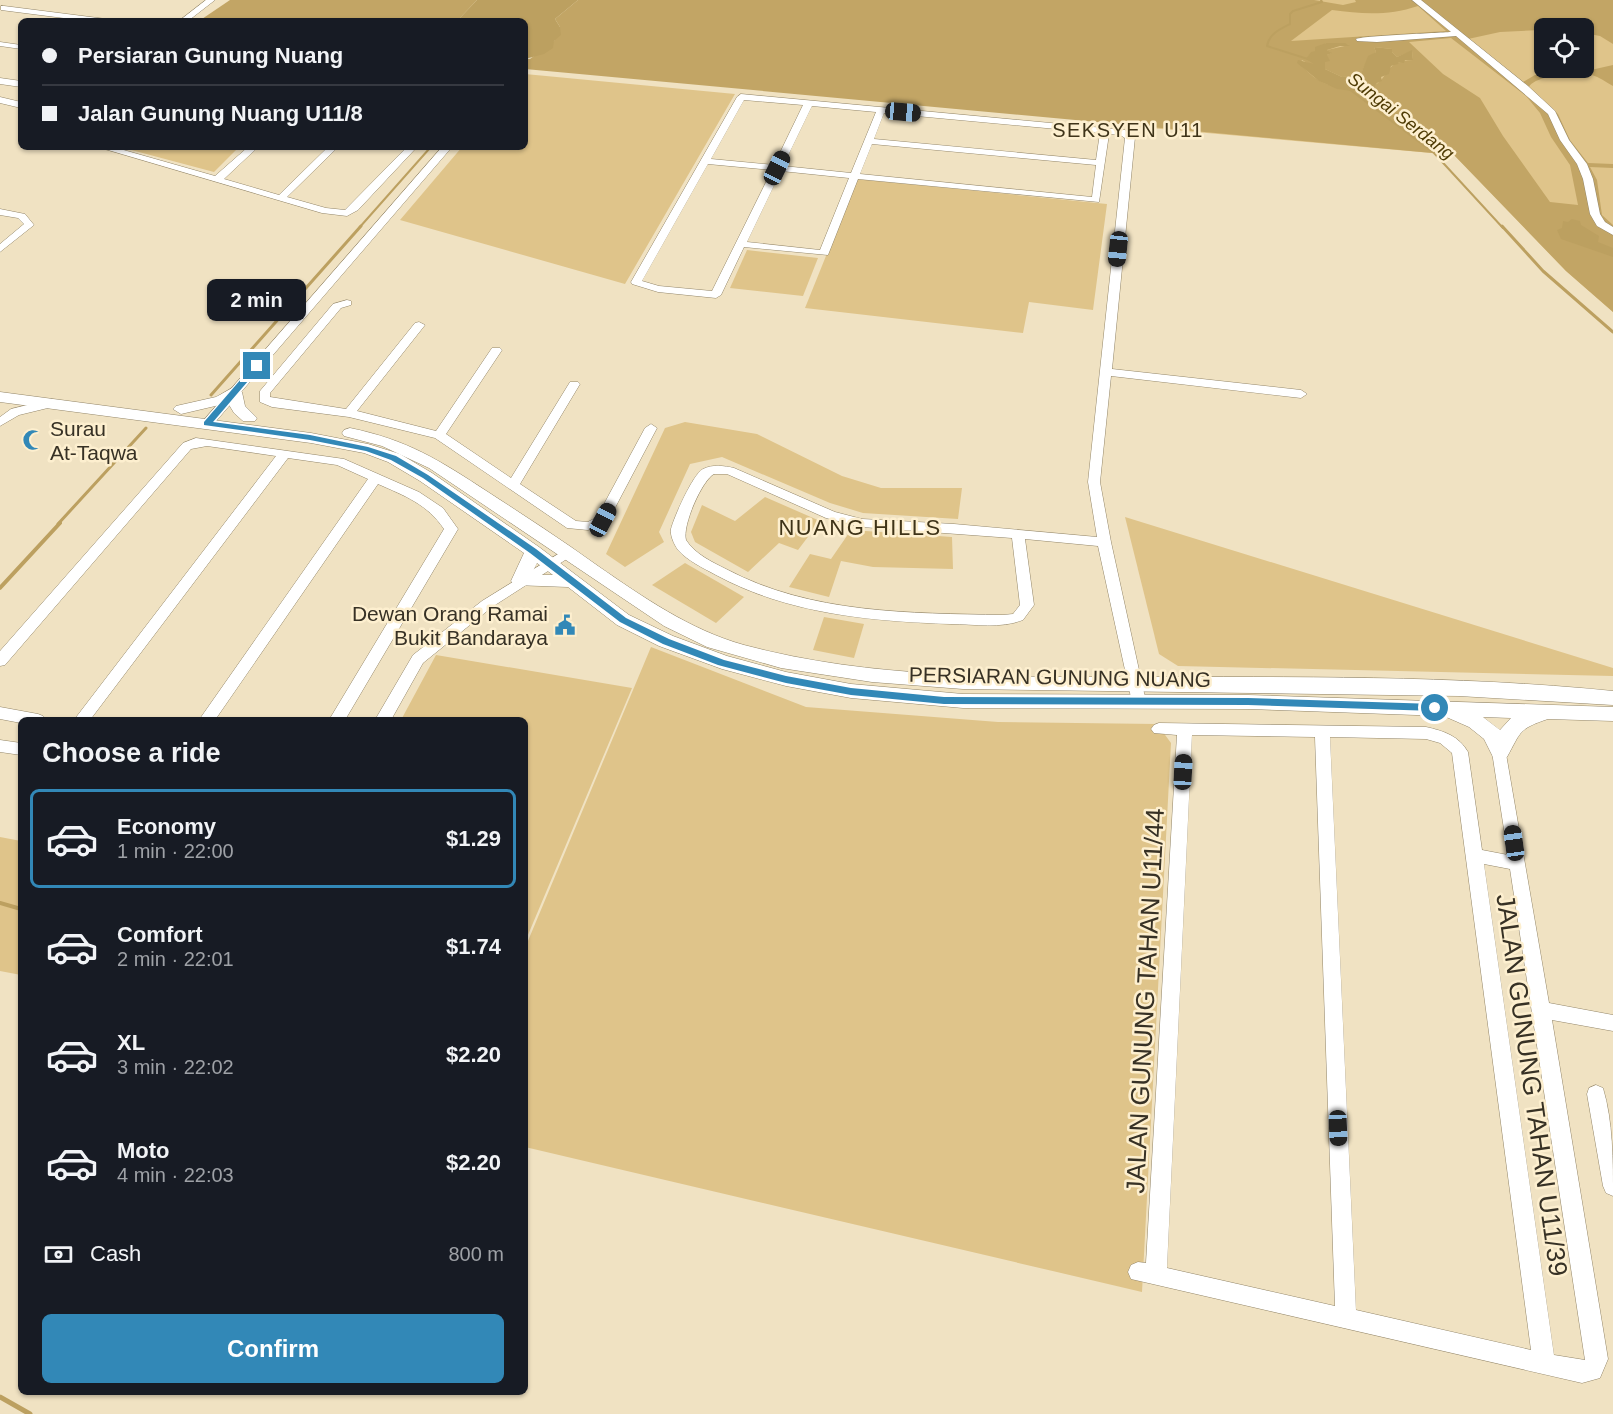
<!DOCTYPE html>
<meta charset="utf-8">
<style>
body{margin:0;font-family:Arial,sans-serif;background:#20242c;color:#f1f3f6;height:100vh;display:flex;flex-direction:column;font-size:22px;white-space:nowrap}
*{box-sizing:border-box;margin:0}
p{font-size:20px;color:#9ea1a6}
.icon{flex:none;width:33px;height:33px;fill:none;stroke:currentColor;stroke-width:2;stroke-linecap:round;stroke-linejoin:round}
.map{position:relative;flex:1;overflow:hidden}
.sheet{position:absolute;left:18px;top:717px;width:510px;height:678px;display:flex;flex-direction:column;background:#171b24;border-radius:9px;box-shadow:0 2px 4px #0004}
.sheet>*{flex:none}
.hud{position:absolute;left:18px;top:18px;width:510px;height:132px;border-radius:9px;box-shadow:0 2px 4px #0004;display:grid;align-content:center;height:132px;padding:0 24px;background:#171b24}
.fabs{position:absolute;left:1534px;top:18px;display:grid;gap:12px}
.fabs a{display:grid;place-items:center;width:60px;height:60px;border-radius:9px;background:#171b24;box-shadow:0 2px 4px #0004;font-size:30px}
.end{position:absolute;width:27px;height:27px;margin:-14px;border:8px solid #3288b7;background:#fff;box-shadow:0 0 0 3px #fff}
.from{border-radius:50%}
.bubble{position:absolute;height:42px;border-radius:9px;background:#171b24;box-shadow:0 2px 4px #0004;font-size:20px;font-weight:600;line-height:42px;text-align:center}
.car{position:absolute;width:18px;height:36px;margin:-18px -9px;border-radius:8px;box-shadow:0 0 4px 2px #0007;background:linear-gradient(#222 24%,#8ab4d8 0 40%,#222 0 76%,#8ab4d8 0 86%,#222 0)}
.hud b{display:flex;align-items:center;gap:21px;height:57px;font-size:22px}
.hud b+b{border-top:2px solid #363941}
.hud i{width:15px;height:15px;background:#f1f3f6}
ul{padding:0;list-style:none}
li{display:flex;align-items:center;gap:18px;height:99px;margin:0 12px 9px;padding:0 12px;border:3px solid transparent;border-radius:9px}
li div{flex:1}
li b{display:block;font-size:22px}
li em{font-style:normal;font-weight:600}
li.selected{border-color:#3288b7}
li>.icon{width:54px;height:54px;stroke-width:1.5}
h2{padding:0 24px;font-size:27px;line-height:72px}
.pay{display:flex;align-items:center;gap:15px;height:66px;padding:0 24px;font-size:22px}
.pay p{margin-inline-start:auto}
.action{display:flex;gap:12px;margin-top:auto;padding:12px 24px}
.action a{flex:1;height:69px;border-radius:9px;background:#3288b7;color:#fff;font-size:24px;font-weight:600;line-height:69px;text-align:center}
.map>svg:first-child{display:block}
.green{fill:#dfc48a;fill-rule:evenodd}
.forest{fill:#c2a565;fill-rule:evenodd}
.water{fill:#bca060}
.lines{fill:none;stroke-linecap:round;stroke-linejoin:round}
.stream-far3{stroke:#bca060;stroke-width:2}
.stream-far2{stroke:#bca060;stroke-width:3}
.stream-far1{stroke:#bca060;stroke-width:4}
.stream{stroke:#bca060;stroke-width:5}
.minor-casing{stroke:#938669;stroke-width:1}
.tertiary-casing{stroke:#938669;stroke-width:1}
.minor{fill:#fff;fill-rule:evenodd}
.tertiary{fill:#fff;fill-rule:evenodd}
.route{fill:#3288b7}
.labels{text-anchor:middle;dominant-baseline:central;stroke-width:5;stroke-linejoin:round;paint-order:stroke}
.far-water-label{font-size:18px;font-style:italic;fill:#4f3b04;stroke:#fdefcf}
.far-quarter-label{font-size:20px;letter-spacing:1.5px;fill:#3e3318;stroke:#fdefcf}
.poi-label{font-size:21px;fill:#373125;stroke:#fdefcf;text-anchor:start}
.street-label{font-size:21px;fill:#373125;stroke:#fdefcf}
.neighbourhood-label{font-size:22px;letter-spacing:1.5px;fill:#3e3318;stroke:#fdefcf}
.near-street-label{font-size:26px;fill:#373125;stroke:#fdefcf}
</style>
<div class="map">
<svg width="1613" height="1414" viewBox="0 0 1613 1414">
<rect width="100%" height="100%" fill="#f0e2c2"/>
<g class="green">
<path d="M 1141,0 L 1613,0 L 1613,312 L 1566,271 L 1454,155 L 1127,126 ZM 1545,28 L 1584,28 L 1584,68 L 1545,68 Z"/>
<polygon points="525,74 735,94 625,284 400,220 462,147 525,147"/>
<polygon points="120,147 239,147 214,172"/>
<polygon points="857,179 1107,204 1093,310 1029,302 1023,333 805,308"/>
<polygon points="747,250 818,258 803,296 730,288"/>
<polygon points="685,422 757,434 842,476 881,488 962,488 958,519 863,513 830,503 722,457 690,464 659,532 664,542 625,567 606,554 665,428"/>
<polygon points="765,497 820,521 798,550 779,543 748,572 695,542 691,532 702,505 735,521"/>
<polygon points="1125,517 1613,668 1613,676 1178,666 1159,654"/>
<polygon points="851,530 952,537 953,569 873,567 841,561 829,597 789,587 810,554 831,559"/>
<polygon points="685,563 744,597 716,623 652,585"/>
<polygon points="824,617 864,624 854,658 813,650"/>
<polygon points="651,647 806,707 998,722 1157,724 1171,743 1142,1292 525,1147 525,948"/>
<polygon points="436,655 632,688 525,942 525,720 401,720"/>
<polygon points="0,837 21,841 21,975 0,971"/>
</g>
<g class="forest">
<polygon points="230,0 477,0 457,21 199,21"/>
<path d="M 578,0 L 1314,0 L 1343,5 L 1356,2 L 1355,0 L 1613,0 L 1613,44 L 1600,36 L 1584,33 L 1584,28 L 1500,32 L 1468,39 L 1523,82 L 1535,75 L 1582,72 L 1613,65 L 1613,86 C 1606,82 1599,77 1592,75 C 1579,71 1535,75 1529,87 L 1558,114 L 1570,140 L 1588,163 L 1613,164 L 1613,168 L 1590,167 L 1597,180 L 1602,215 L 1613,225 L 1613,312 L 1566,271 L 1454,155 L 525,69 L 525,59 L 530,59 L 554,41 L 560,27 L 555,19 ZM 1418,6 L 1446,31 L 1291,41 L 1332,10 C 1362,14 1388,16 1418,6 ZM 1451,38 L 1526,96 L 1540,113 L 1551,137 L 1570,165 L 1578,205 L 1550,202 L 1503,136 L 1480,98 L 1443,74 L 1409,42 ZM 1326,43 L 1349,45 L 1327,50 L 1331,53 L 1327,55 L 1324,62 L 1325,69 L 1342,77 L 1360,76 L 1368,58 L 1376,52 L 1374,47 L 1392,49 L 1392,52 L 1397,57 L 1412,51 L 1413,60 C 1383,61 1391,77 1372,87 C 1367,89 1363,89 1358,89 C 1332,89 1317,83 1300,64 L 1302,60 L 1311,65 L 1315,64 L 1312,61 L 1315,52 Z"/>
</g>
<g class="water">
<polygon points="477,0 578,0 555,19 560,27 561,35 554,41 553,48 544,54 525,59 525,21 457,21"/>
<polygon points="1326,43 1345,43 1350,46 1340,46 1327,50 1332,53 1327,55 1330,61 1325,62 1325,69 1342,77 1360,76 1368,56 1376,52 1374,47 1392,49 1392,52 1397,57 1412,50 1413,60 1405,60 1404,63 1399,62 1398,64 1391,66 1389,74 1381,77 1382,81 1377,83 1373,89 1352,91 1337,89 1319,81 1297,63 1298,60 1314,64 1306,59 1311,52 1315,51 1315,47"/>
<polygon points="1572,219 1580,221 1581,225 1599,236 1598,242 1613,248 1613,257 1561,239 1557,230 1562,228 1563,221 1568,222"/>
</g>
<g class="lines">
<g class="stream-far3">
<path d="M 1311,60 L 1267,46 C 1269,34 1280,29 1290,24 L 1290,14 L 1293,11 L 1322,2 L 1321,0"/>
<polyline points="1349,89 1434,153 1503,228"/>
<polyline points="359,228 429,149"/>
</g>
<g class="stream-far2">
<polyline points="1502,226 1543,271 1613,332"/>
<polyline points="211,395 361,226"/>
<polyline points="58,524 146,428"/>
</g>
<g class="stream-far1">
<polyline points="0,588 60,523"/>
<polyline points="0,903 21,909"/>
</g>
<polyline class="stream" points="0,1397 30,1414"/>
<g class="minor-casing">
<g id="minor">
<polygon points="206,0 215,0 188,21 179,21"/>
<path d="M 1412,0 L 1421,0 L 1528,86 L 1555,111 L 1569,140 L 1587,164 L 1593,179 L 1600,214 L 1605,222 L 1613,227 L 1613,235 L 1597,226 L 1590,214 L 1583,179 L 1577,164 L 1560,140 L 1548,114 L 1456,36 L 1377,42 L 1357,41 L 1356,39 C 1361,36 1438,33 1451,32 Z"/>
<polygon points="4,6 106,19 110,21 87,21 1,10 1,6"/>
<polygon points="0,42 21,45 21,49 0,46"/>
<polygon points="0,78 21,81 21,87 0,84"/>
<path d="M 741,94 L 1125,130 L 1135,137 L 1112,369 L 1301,390 L 1307,394 L 1301,398 L 1111,376 L 1100,482 L 1111,542 L 1146,702 L 1144,706 L 1134,706 L 1132,702 L 1098,546 L 1025,539 L 1034,605 L 1023,620 C 1001,629 974,624 951,624 C 870,621 788,614 716,575 C 703,568 688,561 678,550 C 674,544 670,536 671,529 C 674,517 693,474 703,469 C 713,464 724,466 734,468 L 835,512 L 862,519 L 954,524 L 1097,537 L 1088,482 L 1125,138 L 1120,135 L 1109,134 L 1099,202 L 858,179 L 828,255 L 744,247 L 721,295 L 716,298 L 658,292 L 632,284 L 631,282 L 737,97 ZM 744,100 L 803,105 L 774,165 L 711,159 ZM 812,106 L 876,112 L 851,173 L 783,166 ZM 884,113 L 1100,133 L 1096,160 L 874,139 ZM 872,144 L 1096,165 L 1092,197 L 860,174 ZM 708,164 L 772,170 L 712,291 L 659,286 L 642,281 ZM 781,171 L 849,178 L 820,250 L 747,242 ZM 714,474 L 727,474 L 826,518 L 862,527 L 1012,538 L 1020,605 L 1013,614 L 1003,615 C 910,613 811,614 726,569 C 712,562 695,554 686,540 C 682,526 702,480 714,474 Z"/>
<polygon points="0,97 21,102 21,108 0,103"/>
<polygon points="98,147 113,147 215,176 248,147 258,147 224,179 279,195 328,147 338,147 287,197 326,208 345,210 407,147 417,147 358,210 347,216 322,213"/>
<polygon points="442,147 452,147 211,427 203,427 203,421"/>
<polygon points="0,209 25,214 34,225 0,252 0,244 24,224 18,218 0,215"/>
<polygon points="347,300 351,301 351,305 341,308 270,393 270,397 346,409 415,323 419,322 425,325 357,411 436,431 492,348 500,348 502,350 446,434 511,478 570,382 578,382 580,384 520,484 576,521 588,522 597,517 645,428 651,424 657,428 607,523 588,530 567,528 435,438 349,417 272,407 260,402 260,391 333,304"/>
<polygon points="52,399 58,403 56,406 19,415 0,426 0,417 11,409"/>
<path d="M 196,438 L 344,459 L 419,492 L 443,508 L 458,529 L 345,720 L 329,720 L 444,529 C 427,504 405,496 378,484 L 215,720 L 199,720 L 368,479 L 337,465 L 288,458 L 90,720 L 74,720 L 276,456 L 207,446 L 191,449 L 5,665 L 0,666 L 0,651 L 183,443 Z"/>
<polygon points="568,548 575,552 573,555 492,607 423,663 391,720 375,720 413,655 482,601"/>
<polygon points="0,707 38,714 43,716 46,720 21,720 21,723 0,719"/>
<path d="M 1159,723 L 1426,727 C 1444,731 1459,736 1468,752 L 1482,850 L 1508,855 L 1492,752 L 1495,748 L 1505,748 L 1549,1003 L 1613,1015 L 1613,1031 L 1552,1020 L 1608,1359 L 1600,1378 L 1582,1383 L 1131,1279 L 1128,1272 L 1131,1265 L 1138,1262 L 1146,1263 L 1177,735 L 1154,733 L 1151,729 L 1154,725 ZM 1192,735 L 1315,737 L 1335,1306 L 1167,1268 ZM 1330,737 L 1426,739 L 1440,743 L 1452,753 L 1531,1350 L 1356,1310 ZM 1484,864 L 1510,869 L 1585,1360 L 1554,1355 Z"/>
<polygon points="0,740 21,743 21,755 0,752"/>
<path d="M 1596,1085 L 1603,1088 C 1613,1121 1613,1161 1613,1196 L 1606,1193 L 1603,1186 L 1587,1094 L 1589,1088 Z"/>
</g>
</g>
<g class="tertiary-casing">
<g id="tertiary">
<polygon points="234,387 242,392 245,406 257,418 255,421 243,421 234,413 228,403 181,414 173,409 176,406 216,397"/>
<path d="M 0,392 L 311,433 L 368,444 L 400,454 L 432,473 L 539,547 L 629,615 L 673,636 L 727,656 L 786,672 L 851,684 L 963,694 L 1248,695 L 1613,707 L 1613,721 L 1548,719 C 1518,729 1521,732 1507,757 L 1500,760 L 1493,757 L 1484,739 L 1469,727 L 1444,716 L 1248,709 L 963,708 L 851,698 L 786,686 L 722,669 L 659,646 L 617,625 L 568,587 L 514,585 L 511,581 L 524,553 L 420,481 L 388,462 L 364,453 L 311,443 L 0,402 ZM 537,563 L 553,575 L 531,575 ZM 1483,717 L 1511,718 L 1500,730 Z"/>
<path d="M 350,428 C 408,440 439,460 488,492 C 525,516 562,540 598,566 C 643,597 690,630 744,645 C 871,679 1004,677 1134,677 C 1293,677 1454,675 1613,691 L 1613,705 L 1459,696 L 963,689 L 872,682 L 781,668 L 707,647 L 664,626 L 429,468 L 382,446 L 344,436 L 342,433 L 344,430 Z"/>
</g>
</g>
<use href="#minor" class="minor"/>
<use href="#tertiary" class="tertiary"/>
</g>
<polygon class="route" points="254,364 261,366 213,422 310,435 368,447 396,456 428,475 536,549 626,618 669,639 724,660 786,676 851,688 944,697 1248,698 1435,704 1440,708 1435,711 1248,705 944,704 851,695 786,683 718,665 663,644 620,622 530,553 423,478 391,460 366,451 310,440 204,425 204,422"/>
<defs>
<g id="mosque-bare" transform="scale(1.62)"><path d="M3.5-4.9A6 6 0 1 0 3.5 4.9A5 5 0 1 1 3.5-4.9Z" fill="#3288b7" stroke="#fdefcf" stroke-width="2.5" paint-order="stroke"/></g>
<g id="civic-bare" transform="scale(1.62)"><path d="M-.6-6.5H3V-4.5H.6V-3L4-1V1h2V6H-6V1h2V-1L-.6-3ZM-1.2 2.5V6h2.4V2.5Z" fill="#3288b7" stroke="#fdefcf" stroke-width="2.5" paint-order="stroke"/></g>
</defs>
<g fill-rule="evenodd">
<use href="#mosque-bare" x="33" y="440"/>
<use href="#civic-bare" x="565" y="625"/>
</g>
<g class="labels">
<g class="far-water-label">
<text transform="translate(1401 116) rotate(38)">Sungai Serdang</text>
</g>
<g class="far-quarter-label">
<text x="1128" y="130">SEKSYEN U11</text>
</g>
<g class="poi-label">
<text x="50" y="428">Surau<tspan x="50" dy="24">At-Taqwa</tspan></text>
<text x="548" y="613" text-anchor="end">Dewan Orang Ramai<tspan x="548" dy="24">Bukit Bandaraya</tspan></text>
</g>
<g class="street-label">
<text transform="translate(1060 677) rotate(1)">PERSIARAN GUNUNG NUANG</text>
</g>
<g class="neighbourhood-label">
<text x="860" y="527">NUANG HILLS</text>
</g>
<g class="near-street-label">
<text transform="translate(1145 1001) rotate(-87)">JALAN GUNUNG TAHAN U11/44</text>
<text transform="translate(1532 1085) rotate(82)">JALAN GUNUNG TAHAN U11/39</text>
</g>
</g>
</svg>
<div class="fabs">
<a><svg class="icon" aria-label="locate" viewBox="0 0 24 24"><circle cx="12" cy="12" r="6"/><path d="M12 2v4M12 18v4M2 12h4M18 12h4"/></svg></a>
</div>
<i class="end from" style="left:1435px;top:708px"></i>
<i class="end" style="left:257px;top:366px"></i>
<div class="bubble" style="left:207px;top:279px;width:99px">2 min</div>
<i class="car" style="left:903px;top:112px;rotate:95deg"></i>
<i class="car" style="left:777px;top:168px;rotate:26deg"></i>
<i class="car" style="left:1118px;top:249px;rotate:186deg"></i>
<i class="car" style="left:603px;top:520px;rotate:28deg"></i>
<i class="car" style="left:1183px;top:772px;rotate:3deg"></i>
<i class="car" style="left:1514px;top:843px;rotate:352deg"></i>
<i class="car" style="left:1338px;top:1128px;rotate:178deg"></i>
<div class="hud">
<b><i class="from"></i>Persiaran Gunung Nuang</b>
<b><i></i>Jalan Gunung Nuang U11/8</b>
</div>
<section class="sheet">
<h2>Choose a ride</h2>
<ul>
<li class="selected"><svg class="icon" aria-label="car" viewBox="0 0 24 24"><path d="M5 17H2v-5l4-1 3-4h7l3 4 3 1v5h-3M9 17h6M6 11h13"/><circle cx="7" cy="17" r="2"/><circle cx="17" cy="17" r="2"/></svg><div><b>Economy</b><p>1 min · 22:00</p></div><em>$1.29</em></li>
<li><svg class="icon" aria-label="car" viewBox="0 0 24 24"><path d="M5 17H2v-5l4-1 3-4h7l3 4 3 1v5h-3M9 17h6M6 11h13"/><circle cx="7" cy="17" r="2"/><circle cx="17" cy="17" r="2"/></svg><div><b>Comfort</b><p>2 min · 22:01</p></div><em>$1.74</em></li>
<li><svg class="icon" aria-label="car" viewBox="0 0 24 24"><path d="M5 17H2v-5l4-1 3-4h7l3 4 3 1v5h-3M9 17h6M6 11h13"/><circle cx="7" cy="17" r="2"/><circle cx="17" cy="17" r="2"/></svg><div><b>XL</b><p>3 min · 22:02</p></div><em>$2.20</em></li>
<li><svg class="icon" aria-label="car" viewBox="0 0 24 24"><path d="M5 17H2v-5l4-1 3-4h7l3 4 3 1v5h-3M9 17h6M6 11h13"/><circle cx="7" cy="17" r="2"/><circle cx="17" cy="17" r="2"/></svg><div><b>Moto</b><p>4 min · 22:03</p></div><em>$2.20</em></li>
</ul>
<div class="pay"><svg class="icon" aria-label="cash" viewBox="0 0 24 24"><path d="M3 7h18v10H3z"/><circle cx="12" cy="12" r="2"/></svg>Cash<p>800 m</p></div>
<div class="action"><a>Confirm</a></div>
</section>
</div>
